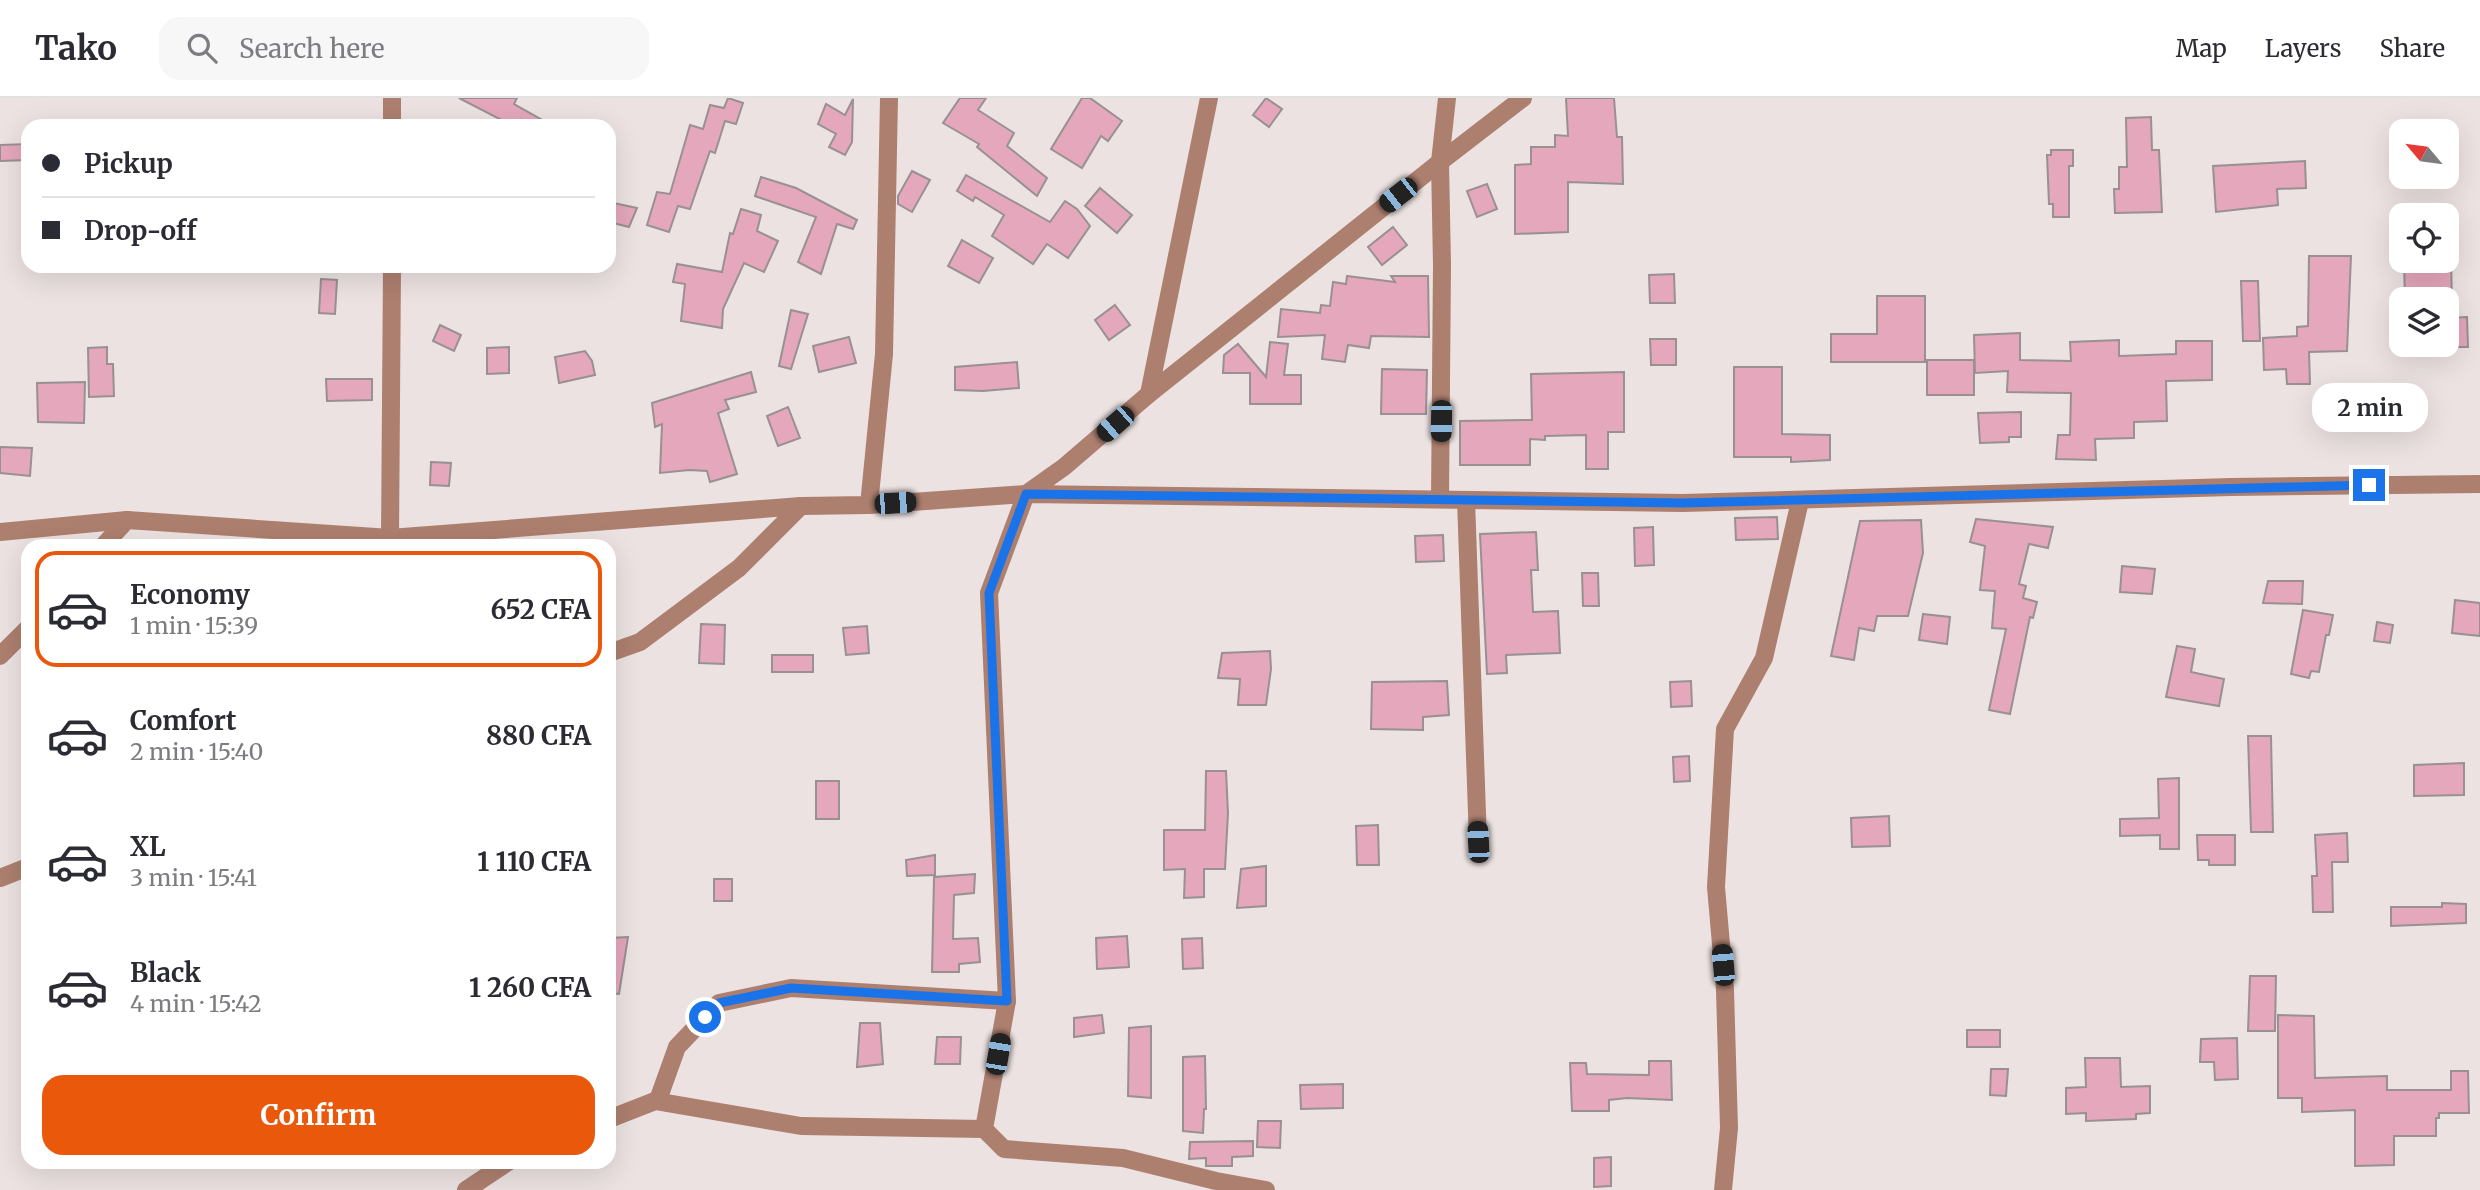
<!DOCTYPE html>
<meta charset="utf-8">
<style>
body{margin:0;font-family:Merriweather,serif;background:#f7f7f7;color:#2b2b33;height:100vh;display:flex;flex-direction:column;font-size:26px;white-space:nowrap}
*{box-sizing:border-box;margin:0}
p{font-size:23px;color:#7c7c81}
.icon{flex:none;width:38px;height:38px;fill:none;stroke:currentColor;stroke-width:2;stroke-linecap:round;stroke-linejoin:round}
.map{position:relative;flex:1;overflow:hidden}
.drawer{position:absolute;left:21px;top:441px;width:595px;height:630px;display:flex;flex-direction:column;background:#fff;border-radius:21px;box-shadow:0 7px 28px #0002}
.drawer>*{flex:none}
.top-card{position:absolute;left:21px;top:21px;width:595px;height:154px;border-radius:21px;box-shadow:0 7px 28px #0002;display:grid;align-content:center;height:154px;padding:0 21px;background:#fff}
.needle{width:46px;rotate:299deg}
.buttons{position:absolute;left:2389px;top:21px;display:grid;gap:14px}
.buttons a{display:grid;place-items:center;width:70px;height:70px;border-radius:14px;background:#fff;box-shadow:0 7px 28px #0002;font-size:35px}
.end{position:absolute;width:32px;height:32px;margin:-16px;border:9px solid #1a73e8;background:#fff;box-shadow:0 0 0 4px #fff}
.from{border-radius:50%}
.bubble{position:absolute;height:49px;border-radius:21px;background:#fff;box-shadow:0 7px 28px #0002;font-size:23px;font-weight:700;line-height:49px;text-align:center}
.car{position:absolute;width:21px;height:42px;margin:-21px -10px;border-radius:9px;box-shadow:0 0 5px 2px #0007;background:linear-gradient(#222 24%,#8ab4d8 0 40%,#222 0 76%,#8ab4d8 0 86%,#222 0)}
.top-card b{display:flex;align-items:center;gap:24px;height:66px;font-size:26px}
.top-card b+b{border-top:2px solid #e1e1e2}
.top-card i{width:18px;height:18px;background:#2b2b33}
ul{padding:12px 0 0;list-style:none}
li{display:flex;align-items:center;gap:21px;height:116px;margin:0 14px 10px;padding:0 7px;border:4px solid transparent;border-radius:21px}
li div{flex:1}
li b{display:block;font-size:26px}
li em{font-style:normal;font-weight:700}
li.selected{border-color:#ea580c}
li>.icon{width:63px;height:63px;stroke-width:1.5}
.cta{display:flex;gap:14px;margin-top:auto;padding:14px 21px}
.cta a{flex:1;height:80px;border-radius:21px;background:#ea580c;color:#fff;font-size:28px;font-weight:700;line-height:80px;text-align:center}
header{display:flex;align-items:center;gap:42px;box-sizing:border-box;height:98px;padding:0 35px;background:#fff;border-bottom:2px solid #e1e1e2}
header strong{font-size:33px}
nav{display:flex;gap:38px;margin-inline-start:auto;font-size:24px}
.search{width:490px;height:63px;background:#f7f7f7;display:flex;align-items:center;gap:18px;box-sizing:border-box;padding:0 24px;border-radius:21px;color:#7c7c81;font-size:26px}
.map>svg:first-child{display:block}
.building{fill:#e5a7bc;stroke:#989092;stroke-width:2}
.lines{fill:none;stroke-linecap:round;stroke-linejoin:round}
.minor{stroke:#ad7f6f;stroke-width:18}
.route{stroke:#1a73e8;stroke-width:9}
</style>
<header>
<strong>Tako</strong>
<div class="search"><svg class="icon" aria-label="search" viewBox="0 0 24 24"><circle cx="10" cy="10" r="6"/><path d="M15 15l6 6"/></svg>Search here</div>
<nav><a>Map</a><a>Layers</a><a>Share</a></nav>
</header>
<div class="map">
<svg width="2480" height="1092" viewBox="0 0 2480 1092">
<rect width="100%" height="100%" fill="#ece2e2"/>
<g class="building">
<polygon points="459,0 517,0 514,6 553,28 513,28"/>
<polygon points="728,0 743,5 736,26 725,23 715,55 710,53 690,111 678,108 669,134 647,127 657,94 670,96 690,27 703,31 710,7 724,10"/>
<polygon points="960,0 986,0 978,12 1014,35 1007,48 1047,80 1037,98 977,49 979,46 943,25"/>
<polygon points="1082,0 1090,0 1122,23 1108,43 1101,38 1082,70 1051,51"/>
<polygon points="1266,0 1282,11 1269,29 1253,17"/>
<polygon points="1566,0 1614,0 1617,39 1622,39 1623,86 1568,84 1568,134 1515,136 1515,67 1531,66 1531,49 1555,49 1555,37 1568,38"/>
<polygon points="853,1 852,44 845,57 829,49 836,36 818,26 826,6 845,17"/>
<polygon points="2151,19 2152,52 2159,52 2162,114 2115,115 2114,91 2119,91 2119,69 2127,69 2126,20"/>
<polygon points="28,46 28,62 0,63 0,47"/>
<polygon points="2051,52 2073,52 2073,68 2069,68 2069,119 2053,119 2053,106 2049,106 2047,57 2051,57"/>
<polygon points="2305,63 2306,90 2277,91 2278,107 2216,114 2213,68"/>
<polygon points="912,73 930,82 912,114 898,106 898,98"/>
<polygon points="966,77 1050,124 1065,103 1077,111 1090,128 1068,160 1047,146 1033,166 992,138 1004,117 975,99 973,103 957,93"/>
<polygon points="761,79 796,90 857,122 853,131 837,126 821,176 798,164 816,119 755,98"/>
<polygon points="1487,86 1497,111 1477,119 1467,93"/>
<polygon points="1100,90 1132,117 1117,135 1085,108"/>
<polygon points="609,104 637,110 629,129 609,124"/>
<polygon points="741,111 761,117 757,133 778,143 764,174 744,165 723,211 722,230 681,223 685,186 673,184 677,166 722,174 730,135 733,136"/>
<polygon points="1393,129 1407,147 1382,167 1368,149"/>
<polygon points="962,142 993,160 979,185 948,168"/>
<polygon points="2309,158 2351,158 2347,253 2309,254 2310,286 2287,286 2286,271 2264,272 2263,240 2297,238 2297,229 2308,228"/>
<polygon points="2404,163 2451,163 2452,201 2405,201"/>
<polygon points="1674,176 1675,205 1650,205 1649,177"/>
<polygon points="1347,178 1395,184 1391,178 1428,178 1429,239 1371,238 1369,250 1348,247 1345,264 1322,261 1325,237 1278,239 1281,211 1320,215 1321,207 1330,208 1333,184 1346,186"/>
<polygon points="321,181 337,182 335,216 319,215"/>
<polygon points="2241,183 2258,183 2260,243 2243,243"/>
<polygon points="1877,198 1925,198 1925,264 1831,264 1831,236 1877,236"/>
<polygon points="1115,207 1130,227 1109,242 1095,222"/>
<polygon points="791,212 808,216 791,271 779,268"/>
<polygon points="2467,219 2468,249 2446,249 2446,220"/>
<polygon points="440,227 461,237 454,253 433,243"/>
<polygon points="2020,235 2020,262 2071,263 2070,244 2119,242 2119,258 2176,256 2176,243 2212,243 2212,282 2166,283 2167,323 2134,324 2134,340 2095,341 2096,362 2056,361 2058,337 2070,337 2071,295 2007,294 2008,273 1975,275 1974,237"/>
<polygon points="849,239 856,265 819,274 813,248"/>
<polygon points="1650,241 1676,241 1676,267 1651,267"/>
<polygon points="1270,244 1288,246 1284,277 1301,277 1301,306 1250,306 1250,275 1223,275 1224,257 1238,246 1266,279"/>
<polygon points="107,249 107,266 113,266 114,298 89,299 88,250"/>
<polygon points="509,249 509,275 487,276 487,250"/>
<polygon points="585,253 592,263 595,277 559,285 555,259"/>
<rect x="1927" y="262" width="47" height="35"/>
<polygon points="1017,264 1019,290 983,293 955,292 955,269"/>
<polygon points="1734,269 1782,269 1782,336 1830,337 1830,362 1791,364 1791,359 1734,359"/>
<polygon points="1382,271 1427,272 1426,316 1381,316"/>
<polygon points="751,274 756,294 725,302 729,311 718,315 737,376 710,384 707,373 689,372 660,375 662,326 655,329 652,305"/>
<polygon points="1624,274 1624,334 1608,334 1608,371 1586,371 1586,337 1545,338 1545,342 1530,341 1530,367 1460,367 1460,323 1532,322 1531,276"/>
<polygon points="326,281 372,281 372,302 327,303"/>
<polygon points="85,284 84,325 38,324 37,285"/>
<polygon points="788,309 800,340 778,348 767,318"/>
<polygon points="2021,314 2021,339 2009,339 2009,344 1980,345 1978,315"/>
<polygon points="0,349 32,350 30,378 0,375"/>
<polygon points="431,364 451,365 449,388 430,387"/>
<polygon points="1777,419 1778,441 1736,442 1735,420"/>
<polygon points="1976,421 2053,429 2048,450 2029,446 2019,486 2026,488 2023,500 2037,504 2033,520 2030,519 2010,616 1989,612 2006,531 1992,530 1995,493 1980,492 1985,448 1970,444"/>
<polygon points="1921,422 1923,455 1908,518 1877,518 1874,533 1859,530 1854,562 1831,558 1860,423"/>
<polygon points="1653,429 1654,467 1635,468 1634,430"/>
<polygon points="1536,434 1538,472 1531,472 1533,514 1558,513 1560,555 1506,557 1507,575 1487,576 1480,436"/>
<polygon points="1443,437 1444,463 1416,464 1415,438"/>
<polygon points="2122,468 2155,471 2152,496 2120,494"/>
<polygon points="1582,475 1598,475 1599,508 1583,508"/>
<polygon points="2268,483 2303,483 2302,506 2263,505"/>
<polygon points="2455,502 2480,505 2480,538 2452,535"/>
<polygon points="2303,512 2333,517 2329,537 2326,537 2319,574 2311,573 2309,580 2291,576"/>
<polygon points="1923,516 1950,519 1947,546 1919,542"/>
<polygon points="2377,524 2393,527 2390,545 2374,543"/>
<polygon points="701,526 725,527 724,566 699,565"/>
<polygon points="867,528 869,555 846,557 843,530"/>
<polygon points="2177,548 2195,551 2191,574 2224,581 2219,608 2166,599"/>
<polygon points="1270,553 1271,571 1266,607 1238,607 1240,581 1218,580 1222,555"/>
<rect x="772" y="557" width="41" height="17"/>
<polygon points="1447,583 1449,617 1423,619 1423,632 1371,631 1372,584"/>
<polygon points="1691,583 1692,608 1671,609 1670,584"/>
<polygon points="2248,638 2271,638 2273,734 2251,734"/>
<polygon points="1689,658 1690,683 1674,684 1673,659"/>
<polygon points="2464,665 2464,697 2414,698 2414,667"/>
<polygon points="1206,673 1226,673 1228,715 1225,771 1204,771 1204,799 1184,800 1185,771 1164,772 1164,732 1205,732"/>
<polygon points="2179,680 2179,751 2160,751 2160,737 2120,738 2120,721 2159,720 2158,681"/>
<rect x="816" y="683" width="23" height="38"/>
<polygon points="1889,718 1890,748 1852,749 1851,720"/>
<polygon points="1378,727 1379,767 1357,767 1356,728"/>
<polygon points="2347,735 2348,764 2332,764 2333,814 2313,814 2312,778 2317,778 2315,737"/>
<polygon points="2197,737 2235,737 2235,767 2209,767 2209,762 2198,762"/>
<polygon points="935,757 935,777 907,778 906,762"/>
<polygon points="1266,768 1266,808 1237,810 1241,771"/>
<polygon points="975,776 974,795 954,797 953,841 978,840 980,864 959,866 959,874 932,874 934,779"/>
<rect x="714" y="781" width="18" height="22"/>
<polygon points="2442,805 2466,806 2466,825 2391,828 2391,809 2442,809"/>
<polygon points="1127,838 1129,869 1097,871 1096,840"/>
<polygon points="628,839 619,896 609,895 609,840"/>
<polygon points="1202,840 1203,870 1183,871 1182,841"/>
<polygon points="2250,878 2276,878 2275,933 2248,933"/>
<polygon points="1102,917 1104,935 1074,939 1074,920"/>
<polygon points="2278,917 2314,918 2315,980 2387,978 2387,992 2451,992 2451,973 2468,973 2469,1015 2439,1015 2439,1020 2436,1020 2436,1038 2394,1038 2394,1067 2355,1068 2355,1012 2302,1014 2302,1000 2278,1000"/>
<polygon points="860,925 880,925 883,966 857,969"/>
<polygon points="1151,928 1151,1000 1128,998 1129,930"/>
<rect x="1967" y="932" width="33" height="17"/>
<polygon points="937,939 961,939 960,966 935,966"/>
<polygon points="2237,940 2238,981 2215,982 2214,964 2200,964 2201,941"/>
<polygon points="1205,958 1206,1011 1204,1011 1203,1035 1183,1033 1183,959"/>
<polygon points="2085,960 2120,960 2121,989 2150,988 2150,1015 2136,1016 2136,1021 2086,1023 2086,1015 2066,1016 2066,990 2086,989"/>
<polygon points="1649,963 1671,963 1672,1002 1627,1000 1609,1002 1609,1013 1572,1013 1570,965 1586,965 1587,976 1649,977"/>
<polygon points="1991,971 2008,971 2006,998 1990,997"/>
<polygon points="1343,986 1343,1010 1301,1011 1300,987"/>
<polygon points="1258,1023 1281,1023 1280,1050 1257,1049"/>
<polygon points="1253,1043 1253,1058 1232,1059 1232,1068 1206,1068 1206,1060 1189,1061 1190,1044"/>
<polygon points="1611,1059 1611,1088 1594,1089 1594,1060"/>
</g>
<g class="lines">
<g class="minor">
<polyline points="392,28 392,0"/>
<polyline points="1149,296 1209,0"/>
<polyline points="1440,401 1442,167 1440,64 1447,0"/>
<polyline points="1466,402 1478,744"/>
<polyline points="869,407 884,256 889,0"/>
<polyline points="0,434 127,422 390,440 801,408 869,407 1026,396 1064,369 1149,296 1440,64 1523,0"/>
<polyline points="390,440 392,168"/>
<polyline points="103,448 127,422"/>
<polyline points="609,555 640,544 739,470 801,408"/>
<polyline points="0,558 28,530"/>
<polyline points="0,780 28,769"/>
<polyline points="658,1002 677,949 719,905 791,890 1007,903"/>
<polyline points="609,1021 655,1003 801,1028 984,1031 1007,903 989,495 1026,396 1683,405 2231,389 2480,386"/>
<polyline points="984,1031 1004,1051 1123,1060 1216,1083 1266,1092"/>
<polyline points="466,1092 508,1064"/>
<polyline points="1723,1092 1729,1030 1725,892 1716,789 1725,631 1764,560 1800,403"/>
</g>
</g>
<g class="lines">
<polyline class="route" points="705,919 719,905 791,890 1007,903 989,495 1026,396 1683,405 2369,387"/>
</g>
</svg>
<div class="buttons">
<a><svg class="needle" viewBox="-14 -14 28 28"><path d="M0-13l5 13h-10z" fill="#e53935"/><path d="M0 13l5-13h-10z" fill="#7c7c81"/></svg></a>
<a><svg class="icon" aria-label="locate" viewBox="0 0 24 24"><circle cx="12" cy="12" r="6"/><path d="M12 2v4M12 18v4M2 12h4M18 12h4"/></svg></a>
<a><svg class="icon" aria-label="layers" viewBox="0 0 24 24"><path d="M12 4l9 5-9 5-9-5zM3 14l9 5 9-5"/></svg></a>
</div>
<i class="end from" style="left:705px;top:919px"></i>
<i class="end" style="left:2369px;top:387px"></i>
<div class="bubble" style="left:2312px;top:285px;width:116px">2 min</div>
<i class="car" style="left:1398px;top:97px;rotate:232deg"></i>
<i class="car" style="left:1441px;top:323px;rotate:181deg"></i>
<i class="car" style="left:1115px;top:326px;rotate:229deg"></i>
<i class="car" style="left:895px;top:405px;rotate:86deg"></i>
<i class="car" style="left:1478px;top:744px;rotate:357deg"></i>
<i class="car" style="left:1723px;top:867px;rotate:355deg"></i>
<i class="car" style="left:998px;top:956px;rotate:10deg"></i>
<div class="top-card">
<b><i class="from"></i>Pickup</b>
<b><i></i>Drop-off</b>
</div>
<section class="drawer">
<ul>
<li class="selected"><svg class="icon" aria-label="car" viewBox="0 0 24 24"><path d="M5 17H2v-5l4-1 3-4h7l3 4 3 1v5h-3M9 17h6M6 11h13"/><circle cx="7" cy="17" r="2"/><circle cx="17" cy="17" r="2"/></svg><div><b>Economy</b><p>1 min · 15:39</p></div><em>652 CFA</em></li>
<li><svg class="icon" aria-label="car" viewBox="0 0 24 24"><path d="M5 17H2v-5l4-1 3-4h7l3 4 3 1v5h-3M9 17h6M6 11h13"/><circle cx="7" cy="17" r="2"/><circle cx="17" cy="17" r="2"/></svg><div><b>Comfort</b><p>2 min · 15:40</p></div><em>880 CFA</em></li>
<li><svg class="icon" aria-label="car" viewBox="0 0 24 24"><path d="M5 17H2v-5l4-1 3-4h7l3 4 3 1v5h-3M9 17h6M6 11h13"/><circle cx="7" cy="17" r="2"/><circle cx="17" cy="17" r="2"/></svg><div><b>XL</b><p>3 min · 15:41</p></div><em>1 110 CFA</em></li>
<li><svg class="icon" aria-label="car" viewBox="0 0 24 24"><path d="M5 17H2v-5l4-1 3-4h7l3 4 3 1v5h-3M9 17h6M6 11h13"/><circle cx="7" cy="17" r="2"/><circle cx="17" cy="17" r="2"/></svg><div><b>Black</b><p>4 min · 15:42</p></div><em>1 260 CFA</em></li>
</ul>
<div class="cta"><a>Confirm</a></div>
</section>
</div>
